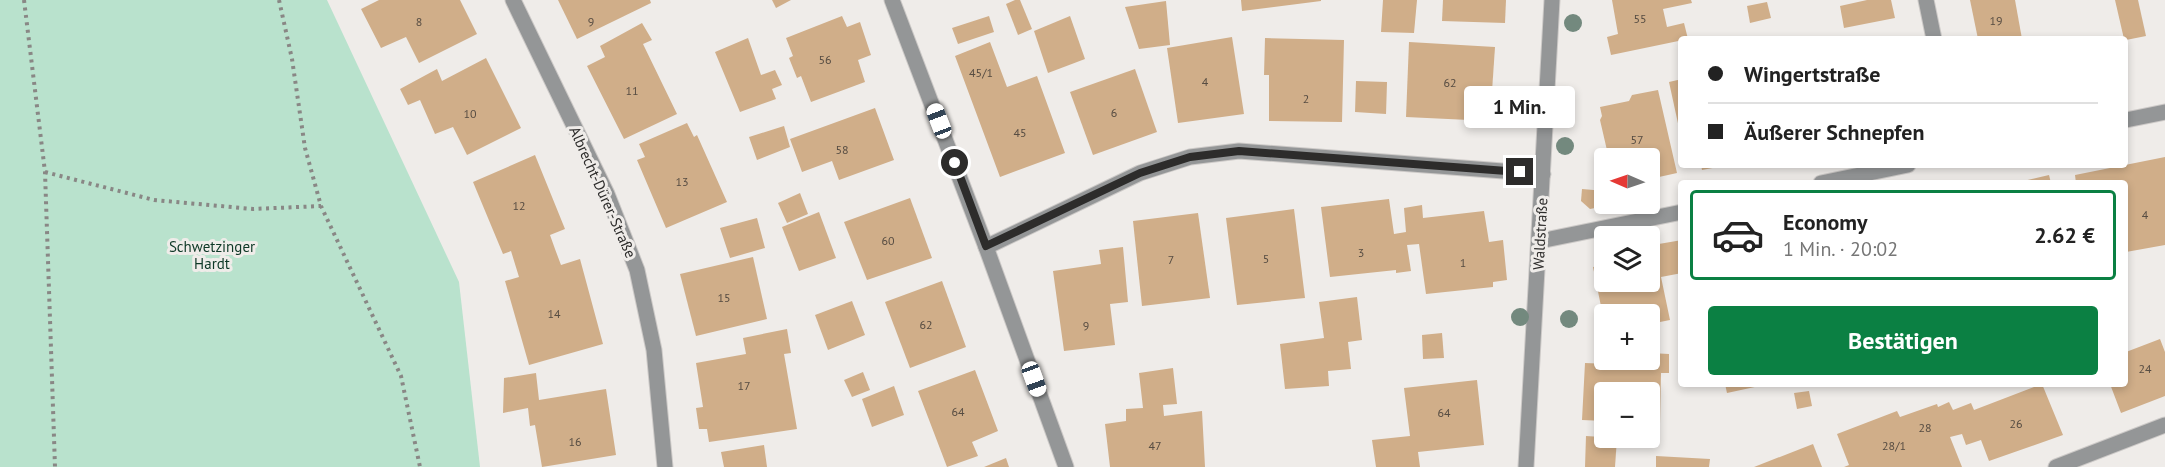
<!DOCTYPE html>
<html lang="de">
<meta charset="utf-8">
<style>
body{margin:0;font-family:"PT Sans",sans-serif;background:#f6f6f6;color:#222;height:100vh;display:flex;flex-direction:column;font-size:22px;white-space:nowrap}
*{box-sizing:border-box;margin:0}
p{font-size:20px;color:#767676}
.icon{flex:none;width:33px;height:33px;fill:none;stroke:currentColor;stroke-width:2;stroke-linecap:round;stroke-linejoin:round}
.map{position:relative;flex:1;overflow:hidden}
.drawer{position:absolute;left:1678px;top:180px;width:450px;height:207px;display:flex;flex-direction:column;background:#fff;border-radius:6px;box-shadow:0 3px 9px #0003}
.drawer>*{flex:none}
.guide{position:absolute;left:1678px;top:36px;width:450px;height:132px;border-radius:6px;box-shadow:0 3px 9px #0003;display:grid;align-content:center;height:132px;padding:0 30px;background:#fff}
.needle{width:39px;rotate:272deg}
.fabs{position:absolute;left:1594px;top:148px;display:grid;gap:12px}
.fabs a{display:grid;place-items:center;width:66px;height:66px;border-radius:6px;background:#fff;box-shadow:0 3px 9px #0003;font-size:30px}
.end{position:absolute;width:27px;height:27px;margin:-14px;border:8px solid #2d2c2b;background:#fff;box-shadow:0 0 0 3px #fff}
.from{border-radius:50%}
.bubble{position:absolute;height:42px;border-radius:6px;background:#fff;box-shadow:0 3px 9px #0003;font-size:20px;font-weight:800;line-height:42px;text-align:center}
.car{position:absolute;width:18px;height:36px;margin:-18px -9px;border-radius:8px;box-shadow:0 0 4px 2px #0007;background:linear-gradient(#fff 24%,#345 0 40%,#fff 0 76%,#345 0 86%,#fff 0)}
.guide b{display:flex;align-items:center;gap:21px;height:57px;font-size:22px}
.guide b+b{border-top:2px solid #e0e0e0}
.guide i{width:15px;height:15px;background:#222}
ul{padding:10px 0 0;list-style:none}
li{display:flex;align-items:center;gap:18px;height:90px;margin:0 12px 9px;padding:0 18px;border:3px solid transparent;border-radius:6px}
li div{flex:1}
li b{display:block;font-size:22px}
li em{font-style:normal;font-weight:800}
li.active{border-color:#0b8043}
li>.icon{width:54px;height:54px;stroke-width:1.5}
.cta{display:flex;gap:12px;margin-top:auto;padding:12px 30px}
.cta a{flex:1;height:69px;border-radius:6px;background:#0b8043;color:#fff;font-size:24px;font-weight:800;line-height:69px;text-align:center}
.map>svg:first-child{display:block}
.green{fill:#b9e2cd}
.building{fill:#d0ae89}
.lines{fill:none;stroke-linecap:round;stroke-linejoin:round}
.minor-casing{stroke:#ccc9c7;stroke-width:17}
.path{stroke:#898785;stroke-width:4;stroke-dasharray:3 4.5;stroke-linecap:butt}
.minor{stroke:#949697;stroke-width:15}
.tree{fill:#73897e}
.route{stroke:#2d2c2b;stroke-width:8}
.labels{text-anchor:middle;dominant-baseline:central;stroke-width:6;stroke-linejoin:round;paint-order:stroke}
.number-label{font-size:12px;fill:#564c42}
.street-label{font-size:15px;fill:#2d2c2b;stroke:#efece9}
.park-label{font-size:15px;fill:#0d3826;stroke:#efece9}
</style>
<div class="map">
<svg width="2165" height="467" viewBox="0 0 2165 467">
<rect width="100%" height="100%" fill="#efece9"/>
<polygon class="green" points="0,0 327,0 459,282 480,467 0,467"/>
<g class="building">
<polygon points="379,0 460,0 477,34 419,63 406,37 381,48 361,9"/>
<polygon points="558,0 650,0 651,3 577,39"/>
<polygon points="772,0 791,0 776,8"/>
<polygon points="1015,0 1020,0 1032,29 1018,35 1006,4"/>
<polygon points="1241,0 1321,0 1321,1 1242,11"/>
<polygon points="1383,0 1417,0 1414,33 1381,32"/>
<polygon points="1443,0 1506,0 1505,23 1442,21"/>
<polygon points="1612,0 1691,0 1692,3 1663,9 1667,27 1684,23 1688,39 1611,55 1607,37 1618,34"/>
<polygon points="1867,0 1891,0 1895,18 1844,28 1840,6"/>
<polygon points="1970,0 2015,0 2022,39 1978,39"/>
<polygon points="2115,0 2138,0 2146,36 2126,40 2124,39"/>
<polygon points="1166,1 1170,45 1139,49 1125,7"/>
<polygon points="1767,2 1771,18 1750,23 1747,6"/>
<polygon points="842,16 847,27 860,22 871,55 858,60 865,82 811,102 801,76 797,78 789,58 793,56 786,38"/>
<polygon points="989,16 994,32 958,44 952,28"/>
<polygon points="1070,16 1085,59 1048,73 1034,31"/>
<polygon points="642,23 652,40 643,44 677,114 624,139 587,66 605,57 600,46"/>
<polygon points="1232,37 1244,114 1178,123 1167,48"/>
<polygon points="748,38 761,75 775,70 782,85 772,89 776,99 740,112 715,52"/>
<polygon points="1265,38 1344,40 1342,122 1269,121 1269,75 1264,75"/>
<polygon points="990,42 1007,87 1037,76 1065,153 1000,177 955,56"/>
<polygon points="1409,42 1495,47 1490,121 1406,117"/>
<polygon points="486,58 521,128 467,155 453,127 435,134 420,100 408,105 400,89 437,69 442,81"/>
<polygon points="1135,69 1157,132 1093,155 1070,92"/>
<polygon points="1682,79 1682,127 1679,128 1669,82"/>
<polygon points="1356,81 1387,82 1386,114 1355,112"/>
<polygon points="1658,90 1677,173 1650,179 1650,159 1609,159 1600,120 1602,116 1600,107 1629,101 1632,95"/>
<polygon points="875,108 894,160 839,180 832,161 802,172 790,139"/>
<polygon points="687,123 694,137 697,135 727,202 666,228 637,160 645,157 639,144"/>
<polygon points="784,126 790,147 757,160 749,137"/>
<polygon points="535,155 565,229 550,235 555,249 561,265 580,259 603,344 529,365 505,281 519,277 511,251 503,254 473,182"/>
<polygon points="2165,157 2165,245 2126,252 2126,183 2076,183 2075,175"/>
<polygon points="1701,165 1723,165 1723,166 1702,170"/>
<polygon points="2049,175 2051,183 2019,183 2019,182"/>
<polygon points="1582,189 1605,191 1605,206 1590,209 1581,201"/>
<polygon points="800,193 808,214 787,223 778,203"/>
<polygon points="910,198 932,258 867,280 844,222"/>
<polygon points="1389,199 1394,234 1406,232 1404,208 1422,205 1423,218 1484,211 1489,242 1503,240 1507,280 1493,282 1493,287 1426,294 1419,244 1407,245 1411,271 1396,273 1396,270 1330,277 1321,207"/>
<polygon points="1294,209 1305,298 1237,305 1226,218"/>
<polygon points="819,212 836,258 799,271 782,227"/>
<polygon points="1198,213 1210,298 1142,306 1133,221"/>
<polygon points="757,218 765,248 730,258 720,228"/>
<polygon points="1682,240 1682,273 1661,277 1670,320 1650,324 1650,315 1605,315 1604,321 1593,267 1605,265 1605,282 1650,282 1650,256 1655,255 1653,245"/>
<polygon points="1123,247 1128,302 1110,304 1115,345 1064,351 1053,271 1101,264 1099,250"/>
<polygon points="753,257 767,319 696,336 680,274"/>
<polygon points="942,281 966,347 910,368 885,302"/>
<polygon points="1357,297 1362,340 1348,342 1351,369 1328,371 1329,386 1285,389 1280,344 1324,338 1319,302"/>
<polygon points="852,301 865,335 828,350 815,315"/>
<polygon points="787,329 791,353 784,354 797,429 709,442 707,429 699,429 696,408 703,407 696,363 746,354 743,338"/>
<polygon points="1442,333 1444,358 1423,359 1422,335"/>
<polygon points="2160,339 2165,352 2165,396 2121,413 2110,384 2126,384 2126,352"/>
<polygon points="1650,353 1669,354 1669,373 1661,373 1660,424 1650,424 1650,393 1605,393 1605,421 1582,420 1585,363 1634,365 1635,360 1650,360"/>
<polygon points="1173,368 1177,404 1163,405 1164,416 1202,411 1205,467 1110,467 1105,424 1126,421 1126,409 1143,408 1139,373"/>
<polygon points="975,370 998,431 972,442 978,456 947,467 918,391"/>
<polygon points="863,372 870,390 852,397 844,380"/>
<polygon points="536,373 539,400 606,389 616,455 542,467 535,425 530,426 528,408 503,413 504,378"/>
<polygon points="1477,380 1484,445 1418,452 1420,467 1376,467 1372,440 1410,436 1404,388"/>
<polygon points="1725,384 1764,384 1764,385 1727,393"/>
<polygon points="2042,384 2063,435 1989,461 1981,440 1966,445 1962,434 1950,437 1962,467 1844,467 1849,465 1837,434 1897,411 1900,417 1937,404 1938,407 1949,402 1953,410 1971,403 1974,410"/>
<polygon points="894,386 904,415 872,427 862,399"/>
<polygon points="1809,391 1812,406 1797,409 1794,393"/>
<polygon points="1586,436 1617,438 1615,467 1585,467"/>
<polygon points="1813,444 1822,467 1754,467"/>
<polygon points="764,445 767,467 724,467 721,452"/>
<polygon points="1656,456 1710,459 1709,467 1656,467"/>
<polygon points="1006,458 1009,467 984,467"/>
</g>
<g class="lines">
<g class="minor-casing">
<g id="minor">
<polyline points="513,0 607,194 637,270 654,350 665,467"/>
<polyline points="892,0 986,247 1066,467"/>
<polyline points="1926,0 1934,39"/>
<polyline points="2126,120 2165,112"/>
<polyline points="1821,183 1908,165"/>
<polyline points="1540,241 1682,212"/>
<polyline points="986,247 1140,173 1190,157 1239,151 1543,174"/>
<polyline points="1526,467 1552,0"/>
<polyline points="2056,467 2165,425"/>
</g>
</g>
<g class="path">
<polyline points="24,0 45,172 55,467"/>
<polyline points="279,0 292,59 305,148 321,206 401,376 420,467"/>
<polyline points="45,172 154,200 253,209 321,206"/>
</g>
<use href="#minor" class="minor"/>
</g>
<g class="tree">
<circle cx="1573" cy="23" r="9"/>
<circle cx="1565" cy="146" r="9"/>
<circle cx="1520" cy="317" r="9"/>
<circle cx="1569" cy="319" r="9"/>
</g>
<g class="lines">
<polyline class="route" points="955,163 986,246 1140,173 1190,157 1239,151 1520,172"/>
</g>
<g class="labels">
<g class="number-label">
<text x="1640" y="18">55</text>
<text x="1996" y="20">19</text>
<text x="419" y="21">8</text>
<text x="591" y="21">9</text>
<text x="825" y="59">56</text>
<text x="981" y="72">45/1</text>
<text x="1205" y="81">4</text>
<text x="1450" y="82">62</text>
<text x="632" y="90">11</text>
<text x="1306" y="98">2</text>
<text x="1114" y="112">6</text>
<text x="470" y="113">10</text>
<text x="1020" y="132">45</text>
<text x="1637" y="139">57</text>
<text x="842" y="149">58</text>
<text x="682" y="181">13</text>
<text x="519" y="205">12</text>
<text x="2145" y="214">4</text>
<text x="888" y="240">60</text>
<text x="1361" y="252">3</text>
<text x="1266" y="258">5</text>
<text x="1171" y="259">7</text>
<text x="1463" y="262">1</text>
<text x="724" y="297">15</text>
<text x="554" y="313">14</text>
<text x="926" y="324">62</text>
<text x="1086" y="325">9</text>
<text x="2145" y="368">24</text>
<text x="744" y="385">17</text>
<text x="958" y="411">64</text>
<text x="1444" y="412">64</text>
<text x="2016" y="423">26</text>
<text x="1925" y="427">28</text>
<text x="575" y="441">16</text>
<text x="1155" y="445">47</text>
<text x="1894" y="445">28/1</text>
</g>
<g class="street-label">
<text transform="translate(603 192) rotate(66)">Albrecht-Dürer-Straße</text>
<text transform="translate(1540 234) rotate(-87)">Waldstraße</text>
</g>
<g class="park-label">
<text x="212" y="246">Schwetzinger<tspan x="212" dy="17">Hardt</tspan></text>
</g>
</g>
</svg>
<div class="fabs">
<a><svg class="needle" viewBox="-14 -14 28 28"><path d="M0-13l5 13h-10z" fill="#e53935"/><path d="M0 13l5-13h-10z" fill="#767676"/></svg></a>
<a><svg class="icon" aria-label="layers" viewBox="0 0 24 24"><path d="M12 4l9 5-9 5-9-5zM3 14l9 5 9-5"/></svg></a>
<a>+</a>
<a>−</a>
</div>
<i class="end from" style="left:955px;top:163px"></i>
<i class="end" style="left:1520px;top:172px"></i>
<div class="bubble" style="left:1464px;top:86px;width:111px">1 Min.</div>
<i class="car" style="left:939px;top:121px;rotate:339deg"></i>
<i class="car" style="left:1034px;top:379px;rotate:160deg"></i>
<div class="guide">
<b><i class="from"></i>Wingertstraße</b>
<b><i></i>Äußerer Schnepfen</b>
</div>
<section class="drawer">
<ul>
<li class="active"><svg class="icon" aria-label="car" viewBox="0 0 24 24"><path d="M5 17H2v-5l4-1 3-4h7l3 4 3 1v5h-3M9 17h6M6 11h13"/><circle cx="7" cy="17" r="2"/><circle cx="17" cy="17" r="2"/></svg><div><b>Economy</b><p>1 Min. · 20:02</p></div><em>2.62 €</em></li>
</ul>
<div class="cta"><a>Bestätigen</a></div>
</section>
</div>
